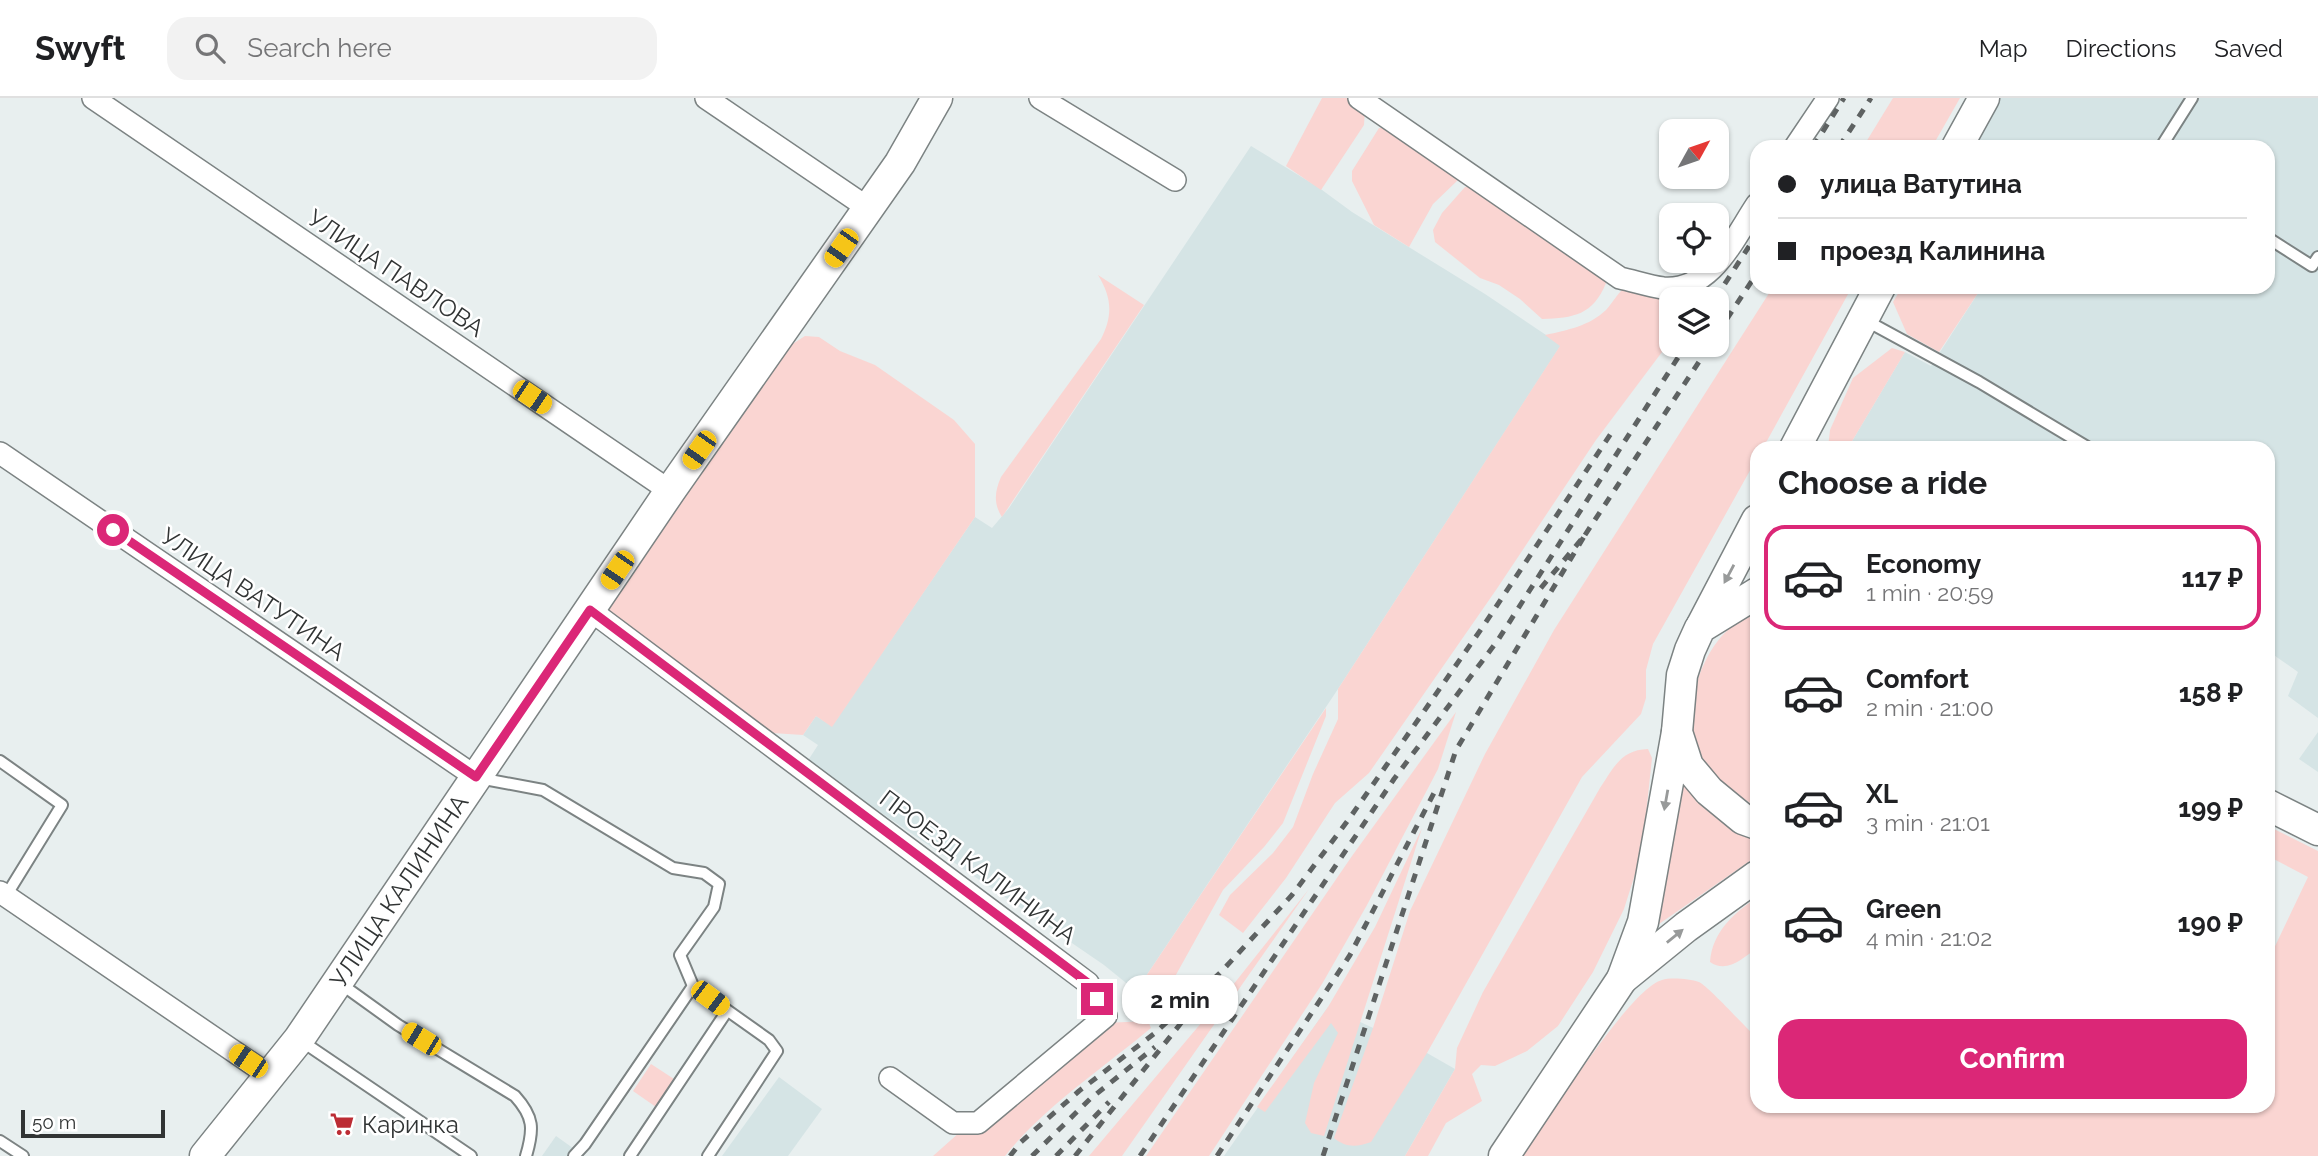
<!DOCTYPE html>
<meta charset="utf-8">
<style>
body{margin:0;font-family:Raleway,sans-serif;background:#f2f2f2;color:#202124;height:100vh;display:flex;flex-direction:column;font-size:26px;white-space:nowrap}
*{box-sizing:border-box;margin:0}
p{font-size:23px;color:#757577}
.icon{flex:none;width:38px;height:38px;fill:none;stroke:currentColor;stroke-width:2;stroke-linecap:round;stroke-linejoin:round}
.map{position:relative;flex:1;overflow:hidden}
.sheet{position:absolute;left:1750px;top:343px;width:525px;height:672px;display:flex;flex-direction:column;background:#fff;border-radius:21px;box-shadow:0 2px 5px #0004}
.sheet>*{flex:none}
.guide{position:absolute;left:1750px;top:42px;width:525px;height:154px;border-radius:21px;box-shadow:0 2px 5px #0004;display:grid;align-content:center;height:154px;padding:0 28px;background:#fff}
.needle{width:46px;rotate:50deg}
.buttons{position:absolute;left:1659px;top:21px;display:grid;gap:14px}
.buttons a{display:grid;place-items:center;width:70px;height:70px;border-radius:14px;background:#fff;box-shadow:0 2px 5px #0004;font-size:35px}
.scale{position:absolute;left:21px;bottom:18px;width:144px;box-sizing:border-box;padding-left:7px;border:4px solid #313434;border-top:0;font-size:19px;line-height:24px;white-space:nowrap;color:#313434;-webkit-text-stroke:5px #fff;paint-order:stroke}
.end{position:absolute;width:32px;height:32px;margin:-16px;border:9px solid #db2777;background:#fff;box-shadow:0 0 0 4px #fff}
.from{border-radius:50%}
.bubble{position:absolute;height:49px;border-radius:21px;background:#fff;box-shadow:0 2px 5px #0004;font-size:23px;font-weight:700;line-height:49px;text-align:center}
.car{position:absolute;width:21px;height:42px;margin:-21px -10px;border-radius:9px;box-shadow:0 0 5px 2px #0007;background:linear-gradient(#f5c518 24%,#345 0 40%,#f5c518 0 76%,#345 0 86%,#f5c518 0)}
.guide b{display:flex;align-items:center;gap:24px;height:66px;font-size:26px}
.guide b+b{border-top:2px solid #e0e0e0}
.guide i{width:18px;height:18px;background:#202124}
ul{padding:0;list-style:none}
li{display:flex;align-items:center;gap:21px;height:105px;margin:0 14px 10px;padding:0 14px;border:4px solid transparent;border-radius:21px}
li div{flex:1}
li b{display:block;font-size:26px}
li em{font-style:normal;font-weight:700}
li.selected{border-color:#db2777}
li>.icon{width:63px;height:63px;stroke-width:1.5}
h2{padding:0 28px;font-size:32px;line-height:84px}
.primary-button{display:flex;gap:14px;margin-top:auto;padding:14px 28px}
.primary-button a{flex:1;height:80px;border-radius:21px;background:#db2777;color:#fff;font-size:28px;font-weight:700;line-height:80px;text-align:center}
header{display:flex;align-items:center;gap:42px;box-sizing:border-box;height:98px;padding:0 35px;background:#fff;border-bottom:2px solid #e0e0e0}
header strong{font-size:33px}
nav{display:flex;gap:38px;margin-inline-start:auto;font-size:24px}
.search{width:490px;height:63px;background:#f2f2f2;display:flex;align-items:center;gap:18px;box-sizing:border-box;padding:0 24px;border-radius:21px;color:#757577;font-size:26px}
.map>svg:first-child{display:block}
.built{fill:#d5e4e5}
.green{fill:#fad5d2}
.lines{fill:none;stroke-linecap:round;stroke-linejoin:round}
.lane-casing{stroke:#7c8383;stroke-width:14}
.street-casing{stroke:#7c8383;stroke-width:24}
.secondary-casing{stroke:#7c8383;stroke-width:33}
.lane{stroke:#fff;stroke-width:10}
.street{stroke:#fff;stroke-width:21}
.secondary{stroke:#fff;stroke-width:30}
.rail{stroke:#5e6262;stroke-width:5;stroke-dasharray:9 9;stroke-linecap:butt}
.oneway{fill:#989a9a}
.route{stroke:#db2777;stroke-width:9}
.labels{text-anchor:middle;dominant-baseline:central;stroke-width:5;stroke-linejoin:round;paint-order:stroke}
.street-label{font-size:24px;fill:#313434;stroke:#fff}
.poi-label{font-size:24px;fill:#313434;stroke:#fff;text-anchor:start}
</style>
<header>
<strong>Swyft</strong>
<div class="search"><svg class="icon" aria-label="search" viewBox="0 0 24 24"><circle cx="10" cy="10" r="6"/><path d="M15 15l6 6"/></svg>Search here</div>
<nav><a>Map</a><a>Directions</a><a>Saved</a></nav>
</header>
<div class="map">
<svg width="2318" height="1058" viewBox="0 0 2318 1058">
<rect width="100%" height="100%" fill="#e8efef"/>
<g class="built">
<polygon points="1997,0 2318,0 2318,620 2288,598 2298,574 2268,553 2268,350 1848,350 1905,254 1931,268 1982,189 2268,189 2268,49 1969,49"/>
<polygon points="1251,48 1318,89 1352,114 1485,196 1561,247 1338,591 1136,893 1104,867 807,664 818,647 803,637 816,618 832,628 975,419 992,430 1009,410"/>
<polygon points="2318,634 2318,674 2299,661"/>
<polygon points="1328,909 1427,955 1455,971 1405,1058 1224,1058"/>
<polygon points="779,979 822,1011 788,1058 722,1058"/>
<polygon points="556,1038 584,1058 542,1058"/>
</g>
<g class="green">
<polygon points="1322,0 1347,0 1365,12 1364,27 1321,92 1286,68"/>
<polygon points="1893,0 1960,0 1932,49 1863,49"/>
<polygon points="1379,30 1389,30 1458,75 1458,82 1433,106 1409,149 1374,127 1352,83 1352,73"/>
<path d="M 1465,89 L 1473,89 L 1602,175 L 1606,185 C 1593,217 1574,220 1542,221 L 1520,201 L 1499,187 L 1480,180 L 1435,144 L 1433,132 L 1442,115 Z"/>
<path d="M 1098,177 L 1144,207 L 1002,419 C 993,405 995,393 1001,379 L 1101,241 C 1113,217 1112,200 1098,177 Z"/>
<path d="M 1628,187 L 1697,194 L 1704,199 L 1702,201 L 1671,201 L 1671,242 L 1596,342 L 1496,492 L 1369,675 L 1335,705 L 1286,780 L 1243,835 L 1219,817 L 1230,797 L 1273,755 L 1293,729 L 1313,676 L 1338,621 L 1338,591 L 1560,248 L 1545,237 C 1568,232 1589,228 1606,212 C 1614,203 1618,194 1628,187 Z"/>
<path d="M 1773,189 L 1852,189 L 1763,350 L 1757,350 L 1757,360 L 1653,546 L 1646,572 L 1646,600 L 1641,616 L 1582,679 L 1427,955 L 1371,1044 C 1357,1049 1346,1050 1334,1040 L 1373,930 L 1410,813 L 1485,656 L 1554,532 Z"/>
<polygon points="1902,189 1982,189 1939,254 1907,236 1893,204"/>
<polygon points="805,238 819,239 840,253 875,267 954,322 975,346 975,419 832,629 816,618 803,637 772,635 600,513 775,268 791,247"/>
<polygon points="1892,250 1905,254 1848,350 1828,350 1830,332 1853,280"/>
<path d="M 1757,515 L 1757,708 C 1730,696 1700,670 1693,639 C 1685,605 1703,553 1729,531 C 1737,524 1748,520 1757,515 Z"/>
<polygon points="1326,610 1326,618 1283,725 1264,749 1223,792 1162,902 1144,913 1130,912 1136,893"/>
<polygon points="1456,614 1438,671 1367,807 1322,886 1209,1058 1146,1058 1352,758"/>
<path d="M 1648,651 L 1652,660 L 1642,754 L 1624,811 L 1593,874 L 1558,928 L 1527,953 L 1495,968 L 1481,967 L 1472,976 L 1482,1003 L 1446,1025 L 1428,1058 L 1405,1058 L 1455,971 L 1457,950 L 1483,894 L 1600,690 C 1614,669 1621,652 1648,651 Z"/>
<polygon points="1683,682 1716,720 1757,740 1757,758 1659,826 1653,821"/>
<path d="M 2268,728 L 2318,753 L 2318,1058 L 1523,1058 C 1546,1025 1629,891 1662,882 C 1671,879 1690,881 1699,884 C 1709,889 1746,930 1757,940 L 1757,1008 L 2268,1008 L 2268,863 L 2308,779 L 2268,758 Z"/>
<polygon points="1422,730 1324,1038 1311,1035 1305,1025 1314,985 1338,935 1331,925 1265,1014 1257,1009 1328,909 1375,829"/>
<polygon points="1309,791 1122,1058 1089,1058 1229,892"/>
<path d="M 1757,800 L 1757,850 C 1743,860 1727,876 1710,864 C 1712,835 1733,815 1757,800 Z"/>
<path d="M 1148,923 L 1151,930 C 1103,970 1043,1010 1005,1058 L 933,1058 L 979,1017 L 1105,925 Z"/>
<polygon points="651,966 674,981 656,1009 633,993"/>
</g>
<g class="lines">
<g class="lane-casing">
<g id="lane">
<polyline points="2161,49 2192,0"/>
<polyline points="2268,140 2312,168 2318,159"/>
<polyline points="1865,222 1979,284 2089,350"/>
<polyline points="0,663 62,707 4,801"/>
<polyline points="479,680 543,692 673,770 704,775 719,786 714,809 680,857 693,888 769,942 777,953 708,1058"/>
<path d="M 341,886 L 398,927 L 515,998 C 534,1019 534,1031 526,1058"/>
<polyline points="300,942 471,1058"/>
<polyline points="0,1043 23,1058"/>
<polyline points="574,1058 585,1046 693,888"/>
<polyline points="630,1058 727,913"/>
</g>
</g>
<g class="street-casing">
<g id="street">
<polyline points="93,0 670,393"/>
<polyline points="706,0 868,110"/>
<polyline points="1040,0 1175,82"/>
<path d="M 1359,0 L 1620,180 C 1634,183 1649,188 1663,190 C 1712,194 1734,140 1757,106"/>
<polyline points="1795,49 1828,0"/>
<polyline points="0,355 476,679"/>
<polyline points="590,512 1088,885 1106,918 978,1025 953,1025 890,980"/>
<polyline points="0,794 270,978"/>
</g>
</g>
<g class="secondary-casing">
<g id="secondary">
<polyline points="1957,49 1984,0"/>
<polyline points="1795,350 1880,189"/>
<polyline points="1757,495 1700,530 1690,552 1682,577 1677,634 1688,668 1709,693 1743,721 1757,726"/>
<polyline points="1702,527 1757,422"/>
<polyline points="2268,707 2318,732"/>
<polyline points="1622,881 1686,829 1757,778"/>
<polyline points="205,1058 299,941 670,393 900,65 937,0"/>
<polyline points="1504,1058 1622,881 1643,824 1677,634"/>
</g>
</g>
<use href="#lane" class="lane"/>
<use href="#street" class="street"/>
<use href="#secondary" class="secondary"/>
<g class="rail">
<polyline points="1813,49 1844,0"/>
<polyline points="1839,49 1871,0"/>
<polyline points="1715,201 1757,136"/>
<polyline points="1717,236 1757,175"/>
<polyline points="1585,437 1710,247"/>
<polyline points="1010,1058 1021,1044 1079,993 1155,935 1221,874 1292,797 1349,721 1484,527 1612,334"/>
<polyline points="1032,1058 1090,1001 1155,949"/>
<polyline points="1056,1058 1109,1004"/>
<polyline points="1075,1058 1193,910"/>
<polyline points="1140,1058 1394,681 1498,542 1686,247"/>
<polyline points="1217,1058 1350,857 1434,695"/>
<polyline points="1323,1058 1456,652 1585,437 1540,491"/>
</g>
</g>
<defs><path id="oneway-solid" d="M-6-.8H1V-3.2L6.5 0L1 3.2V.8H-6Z" transform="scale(1.75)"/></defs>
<g class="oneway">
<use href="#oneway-solid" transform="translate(1729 476) rotate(118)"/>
<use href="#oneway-solid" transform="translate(1666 702) rotate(100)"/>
<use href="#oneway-solid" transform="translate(1675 838) rotate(-39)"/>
</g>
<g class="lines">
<polyline class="route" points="113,432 476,679 590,512 1088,885 1097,901"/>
</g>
<defs>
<g id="supermarket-bare" transform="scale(1.89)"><path d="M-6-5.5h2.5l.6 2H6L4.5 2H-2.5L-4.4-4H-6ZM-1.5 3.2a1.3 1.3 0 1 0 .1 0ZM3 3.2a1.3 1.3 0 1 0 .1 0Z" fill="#bc2c34" stroke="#fff" stroke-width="2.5" paint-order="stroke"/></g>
</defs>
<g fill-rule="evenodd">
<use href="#supermarket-bare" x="342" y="1026"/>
</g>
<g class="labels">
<g class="street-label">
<text transform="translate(396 175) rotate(34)">УЛИЦА ПАВЛОВА</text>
<text transform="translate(253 496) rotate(34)">УЛИЦА ВАТУТИНА</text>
<text transform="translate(978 769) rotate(37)">ПРОЕЗД КАЛИНИНА</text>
<text transform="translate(399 793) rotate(-56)">УЛИЦА КАЛИНИНА</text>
</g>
<g class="poi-label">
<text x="362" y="1026">Каринка</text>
</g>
</g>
</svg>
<div class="buttons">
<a><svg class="needle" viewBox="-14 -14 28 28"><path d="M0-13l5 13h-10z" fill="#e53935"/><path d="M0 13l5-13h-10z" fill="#757577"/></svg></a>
<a><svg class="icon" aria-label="locate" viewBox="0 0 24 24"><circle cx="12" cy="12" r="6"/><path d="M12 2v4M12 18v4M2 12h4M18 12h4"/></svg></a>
<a><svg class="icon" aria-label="layers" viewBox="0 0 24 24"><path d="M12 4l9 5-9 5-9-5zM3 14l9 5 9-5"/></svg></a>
</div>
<div class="scale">50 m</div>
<i class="end from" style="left:113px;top:432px"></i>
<i class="end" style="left:1097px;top:901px"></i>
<div class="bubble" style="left:1122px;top:877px;width:116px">2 min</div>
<i class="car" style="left:841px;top:150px;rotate:215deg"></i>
<i class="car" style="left:532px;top:299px;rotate:124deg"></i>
<i class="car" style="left:699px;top:352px;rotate:215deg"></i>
<i class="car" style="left:617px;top:472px;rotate:214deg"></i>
<i class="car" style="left:710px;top:900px;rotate:127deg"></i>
<i class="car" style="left:421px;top:941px;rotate:301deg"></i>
<i class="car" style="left:248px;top:963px;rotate:304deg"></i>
<div class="guide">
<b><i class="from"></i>улица Ватутина</b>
<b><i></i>проезд Калинина</b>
</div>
<section class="sheet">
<h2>Choose a ride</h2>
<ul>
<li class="selected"><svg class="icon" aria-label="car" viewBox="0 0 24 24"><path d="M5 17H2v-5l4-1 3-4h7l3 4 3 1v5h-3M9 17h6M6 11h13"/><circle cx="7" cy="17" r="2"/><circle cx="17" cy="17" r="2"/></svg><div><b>Economy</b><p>1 min · 20:59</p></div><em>117 ₽</em></li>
<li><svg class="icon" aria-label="car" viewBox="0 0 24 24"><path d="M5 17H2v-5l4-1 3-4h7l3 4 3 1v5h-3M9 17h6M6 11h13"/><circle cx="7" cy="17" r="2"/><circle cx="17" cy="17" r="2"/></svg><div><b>Comfort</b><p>2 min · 21:00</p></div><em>158 ₽</em></li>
<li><svg class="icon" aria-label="car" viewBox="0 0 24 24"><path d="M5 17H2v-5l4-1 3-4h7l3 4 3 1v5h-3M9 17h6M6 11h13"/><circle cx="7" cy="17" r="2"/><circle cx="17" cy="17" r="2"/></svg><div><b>XL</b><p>3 min · 21:01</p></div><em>199 ₽</em></li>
<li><svg class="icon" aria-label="car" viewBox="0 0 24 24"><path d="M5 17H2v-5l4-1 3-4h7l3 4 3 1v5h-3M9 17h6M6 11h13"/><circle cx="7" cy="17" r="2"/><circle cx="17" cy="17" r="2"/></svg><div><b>Green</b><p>4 min · 21:02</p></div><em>190 ₽</em></li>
</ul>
<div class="primary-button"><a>Confirm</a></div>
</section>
</div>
